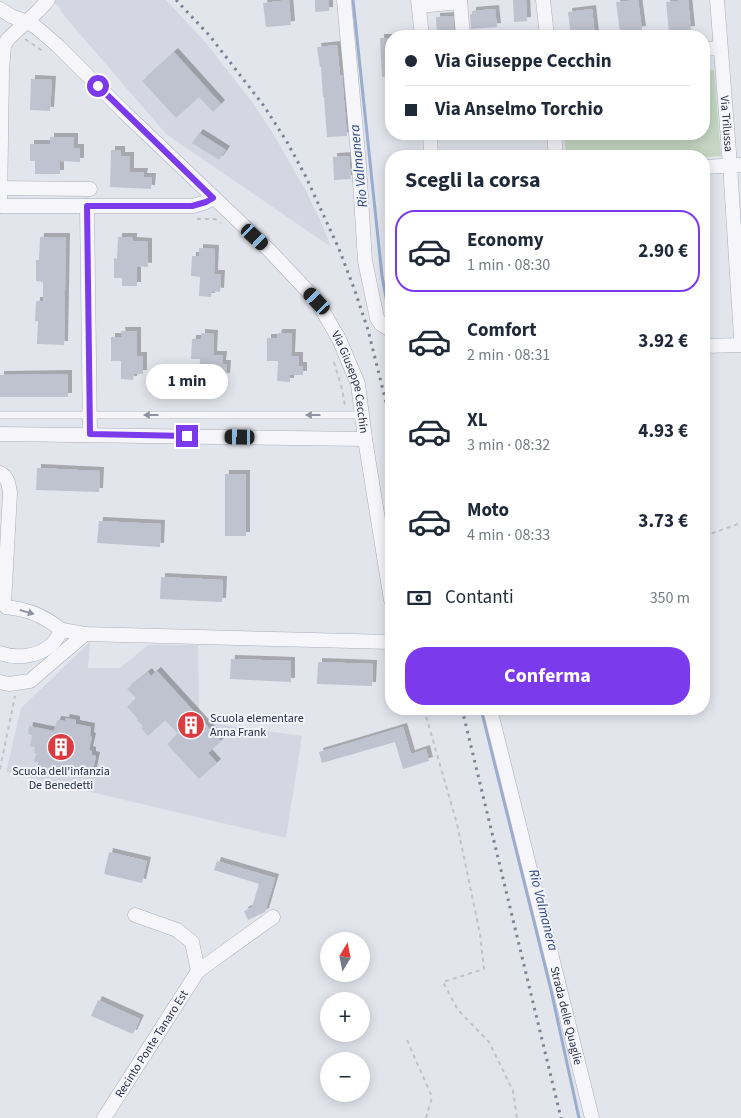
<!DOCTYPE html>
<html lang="it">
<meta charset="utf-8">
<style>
body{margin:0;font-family:"Source Sans 3",sans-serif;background:#f2f2f3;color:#1f2937;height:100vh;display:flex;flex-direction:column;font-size:19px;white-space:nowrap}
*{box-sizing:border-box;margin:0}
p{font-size:16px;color:#747a83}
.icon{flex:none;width:28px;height:28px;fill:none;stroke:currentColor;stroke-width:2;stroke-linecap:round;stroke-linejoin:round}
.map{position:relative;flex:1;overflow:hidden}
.drawer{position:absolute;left:385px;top:150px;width:325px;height:565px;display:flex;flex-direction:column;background:#fff;border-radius:20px;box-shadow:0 2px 12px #0003}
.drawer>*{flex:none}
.guide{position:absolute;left:385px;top:30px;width:325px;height:110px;border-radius:20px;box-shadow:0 2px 12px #0003;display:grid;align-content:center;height:110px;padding:0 20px;background:#fff}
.needle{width:32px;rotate:10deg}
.controls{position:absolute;left:320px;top:932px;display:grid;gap:10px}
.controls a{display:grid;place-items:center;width:50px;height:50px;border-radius:50%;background:#fff;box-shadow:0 2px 12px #0003;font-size:25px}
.end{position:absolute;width:22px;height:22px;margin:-11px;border:6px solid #7c3aed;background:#fff;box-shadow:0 0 0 2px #fff}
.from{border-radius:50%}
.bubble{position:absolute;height:35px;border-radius:18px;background:#fff;box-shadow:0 2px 12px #0003;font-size:16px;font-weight:700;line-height:35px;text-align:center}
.car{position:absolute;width:15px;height:30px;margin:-15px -8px;border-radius:6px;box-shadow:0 0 4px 1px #0007;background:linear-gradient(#222 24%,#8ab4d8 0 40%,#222 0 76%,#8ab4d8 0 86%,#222 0)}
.guide b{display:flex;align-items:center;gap:18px;height:48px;font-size:19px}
.guide b+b{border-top:1px solid #e0e1e3}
.guide i{width:12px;height:12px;background:#1f2937}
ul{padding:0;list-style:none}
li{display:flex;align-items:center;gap:15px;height:82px;margin:0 10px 8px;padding:0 10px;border:2px solid transparent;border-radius:20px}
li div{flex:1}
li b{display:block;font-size:19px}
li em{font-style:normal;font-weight:700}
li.current{border-color:#7c3aed}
li>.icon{width:45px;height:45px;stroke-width:1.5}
h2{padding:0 20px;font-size:22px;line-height:60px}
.pay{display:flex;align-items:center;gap:12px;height:55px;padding:0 20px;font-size:19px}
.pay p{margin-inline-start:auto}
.button{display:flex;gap:10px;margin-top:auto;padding:10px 20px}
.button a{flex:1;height:58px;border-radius:20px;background:#7c3aed;color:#fff;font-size:20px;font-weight:700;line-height:58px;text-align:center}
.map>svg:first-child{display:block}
.built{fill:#d4d7e1}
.green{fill:#c5d7c2}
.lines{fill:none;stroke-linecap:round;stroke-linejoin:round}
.stream{stroke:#9aadcf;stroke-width:3}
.building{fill:#bfc3cf;filter:url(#shadow)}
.lane-casing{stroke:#aaaeba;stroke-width:8}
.street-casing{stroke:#aaaeba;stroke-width:15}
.path{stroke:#c0c2cb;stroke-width:2;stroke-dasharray:4 4;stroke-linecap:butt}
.lane{stroke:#f6f6fa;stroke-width:7}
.street{stroke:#f6f6fa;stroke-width:14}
.rail{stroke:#7a8197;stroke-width:3;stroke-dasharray:2.5 5;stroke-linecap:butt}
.oneway{fill:#8f92a0}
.route{stroke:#7c3aed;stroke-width:6}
.labels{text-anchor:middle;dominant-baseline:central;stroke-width:4;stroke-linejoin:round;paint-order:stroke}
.street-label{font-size:12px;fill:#282f46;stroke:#f2f4f9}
.poi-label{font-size:12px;fill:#282f46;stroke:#f2f4f9;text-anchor:start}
.water-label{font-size:14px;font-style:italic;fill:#2e487e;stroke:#f2f4f9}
</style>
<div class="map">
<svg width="741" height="1118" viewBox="0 0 741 1118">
<defs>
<filter id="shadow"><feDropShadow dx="4" dy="-4" stdDeviation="0" flood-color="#0004"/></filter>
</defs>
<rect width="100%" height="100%" fill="#e2e5ec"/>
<g class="built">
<polygon points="49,0 166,0 206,43 252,102 272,132 305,189 321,222 331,247 166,134 61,12 60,8 55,3"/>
<polygon points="90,642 88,668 120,668 148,645 198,645 199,710 211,723 302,736 286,838 6,772 21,708"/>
</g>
<polygon class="green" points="714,70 721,156 704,157 566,156 564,134 704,134 704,71"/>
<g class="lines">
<g class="stream">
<polyline points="353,0 382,276 391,325"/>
<polyline points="481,709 551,990 579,1118"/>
</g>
</g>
<g class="building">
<polygon points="289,0 291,25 266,27 263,3"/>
<polygon points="315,0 329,0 329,11 315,12"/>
<polygon points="513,0 526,0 527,21 514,22"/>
<polygon points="638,0 642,30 620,33 616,2"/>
<polygon points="688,0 691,30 669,32 666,2"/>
<polygon points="495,9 497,27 471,29 470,15 472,14 472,11"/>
<polygon points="592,9 595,36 571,36 568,12"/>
<polygon points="453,16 454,36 437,36 436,17"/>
<polygon points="380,38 391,38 391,77 382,77"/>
<polygon points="337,45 340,76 342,75 347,136 327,137 324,97 323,97 321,67 320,67 317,47"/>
<polygon points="174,52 221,104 213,112 199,97 176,118 142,81"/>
<polygon points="31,79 52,80 50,111 30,110"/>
<polygon points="199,133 226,150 219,160 192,143"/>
<polygon points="50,137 74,137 74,148 80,148 80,162 60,161 60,174 35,174 35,161 30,161 30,144 50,144"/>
<polygon points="111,150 121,150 121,156 130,156 130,172 144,172 143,177 152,177 151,189 110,187"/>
<polygon points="349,156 351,179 334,180 333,157"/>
<polygon points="40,237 66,237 64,345 37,344 38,321 35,321 36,301 43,301 43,282 36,281 36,260 39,260"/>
<polygon points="118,237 133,237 133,241 148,242 148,267 137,266 137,286 122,286 122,278 114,278 114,258 117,259"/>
<polygon points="199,248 215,249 214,274 221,274 220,292 212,291 211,297 199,296 200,277 191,276 192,256 199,256"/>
<polygon points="121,331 137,331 137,356 143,356 143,374 134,374 133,380 121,379 121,361 111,361 111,337 122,337"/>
<polygon points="201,333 214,334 213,355 223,355 222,364 227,364 226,377 213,376 213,382 199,381 200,359 191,359 192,339 201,339"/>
<polygon points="278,333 292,333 291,356 299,356 299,366 303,366 303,375 290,375 290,382 277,381 278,361 267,361 267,338 277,338"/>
<polygon points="68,374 68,397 0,397 0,375"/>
<polygon points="37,468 100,471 99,492 36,490"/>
<rect x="225" y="474" width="21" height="62"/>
<polygon points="99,521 161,524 160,547 97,543"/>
<polygon points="161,577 223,580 222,602 160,599"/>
<polygon points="231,659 291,661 291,682 230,679"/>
<polygon points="318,662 373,664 372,686 317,684"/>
<polygon points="157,671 221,741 208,753 217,763 199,779 167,744 178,734 165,720 148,736 141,728 143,727 137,720 138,719 127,707 136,698 127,689 148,672 151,676"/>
<polygon points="66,718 76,720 76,724 91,727 90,736 92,737 89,750 92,751 92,755 96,756 92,775 58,768 58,769 54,768 53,773 36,770 38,762 34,762 36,753 34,753 35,747 30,746 32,735 28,734 29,726 54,731 57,720 65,721"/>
<polygon points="403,727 411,754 426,749 429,761 403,769 395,742 322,763 319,752"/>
<polygon points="109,852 147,861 142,883 104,874"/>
<polygon points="217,861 275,878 265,912 248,920 244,911 252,907 259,884 214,870"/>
<polygon points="98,1000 140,1019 133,1034 91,1016"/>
</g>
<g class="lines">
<g class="lane-casing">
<polyline id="lane" points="0,415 362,415"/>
</g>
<g class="street-casing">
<g id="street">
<polyline points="344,0 359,165 365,261 377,318 381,324 391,330"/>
<polyline points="418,0 422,36"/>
<polyline points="460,0 463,36"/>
<polyline points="543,0 547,36"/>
<path id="s1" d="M 717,0 L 730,165 L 741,337"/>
<polyline points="419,6 460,2"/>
<path id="s2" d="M 0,9 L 11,16 L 27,22 L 36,27 L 58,46 L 124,112 L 269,250 L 317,301 L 339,339 L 358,384 L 365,439 L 391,600"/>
<polyline points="704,49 720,48"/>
<polyline points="430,134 431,156"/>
<polyline points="554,134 556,156"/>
<polyline points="704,167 741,165"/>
<polyline points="0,188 90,189"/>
<polyline points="0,206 2,72 4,45 8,39 38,11 48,0"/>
<polyline points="0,206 193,206 206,202 213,198"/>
<polyline points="87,206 90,434"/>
<polyline points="704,346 741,345"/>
<polyline points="0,434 365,439"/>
<path d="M 0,473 C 8,477 9,485 10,493 L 4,603 L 6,607 C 12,608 17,608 23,610 C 38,613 50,621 62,630 C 58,636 55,642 50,646 C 36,657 16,659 0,653"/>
<polyline points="62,630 85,634 391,642"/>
<polyline points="0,682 9,684 30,681 85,634"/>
<path id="s3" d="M 490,709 L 592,1118"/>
<polyline points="198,971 273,917"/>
<path id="s4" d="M 104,1118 L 198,971 L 192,942 L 177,930 L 135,915"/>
</g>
</g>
<g class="path">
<polyline points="25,39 44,52"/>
<polyline points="197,219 215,219 221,223"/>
<polyline points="334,362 342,389 345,406"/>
<polyline points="704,536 741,523"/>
<polyline points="424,709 457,824 480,934 484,969 443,982 458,1010 489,1042 513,1091 517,1118"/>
<polyline points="0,769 15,696"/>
<polyline points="407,1040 432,1097 426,1118"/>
</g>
<use href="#lane" class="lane"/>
<use href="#street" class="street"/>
<g class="rail">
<polyline points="176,0 209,35 264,106 287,142 306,177 339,249 355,291 368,330 391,422"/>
<polyline points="462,709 561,1118"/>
</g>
</g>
<defs><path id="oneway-solid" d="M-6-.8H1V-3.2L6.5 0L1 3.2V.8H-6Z" transform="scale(1.25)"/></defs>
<g class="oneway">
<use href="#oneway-solid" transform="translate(151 415) rotate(180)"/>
<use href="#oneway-solid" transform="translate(313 415) rotate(-180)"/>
<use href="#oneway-solid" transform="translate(27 612) rotate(16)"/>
</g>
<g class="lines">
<polyline class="route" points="98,86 213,198 206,202 192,206 87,206 90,434 187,436"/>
</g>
<defs>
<g id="building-disc" transform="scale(1.4375)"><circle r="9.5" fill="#dc3c40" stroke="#f2f4f9"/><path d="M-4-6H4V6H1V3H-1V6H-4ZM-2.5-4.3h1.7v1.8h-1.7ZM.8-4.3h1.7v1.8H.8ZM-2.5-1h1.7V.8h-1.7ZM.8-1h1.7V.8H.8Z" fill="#fff"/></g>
</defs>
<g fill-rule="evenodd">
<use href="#building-disc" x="191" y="725"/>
<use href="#building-disc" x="61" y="747"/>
</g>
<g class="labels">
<g class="street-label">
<text stroke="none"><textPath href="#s1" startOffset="124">Via Trilussa</textPath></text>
<text stroke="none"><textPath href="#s2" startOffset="522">Via Giuseppe Cecchin</textPath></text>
<text stroke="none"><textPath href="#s3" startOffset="316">Strada delle Quaglie</textPath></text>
<text stroke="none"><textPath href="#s4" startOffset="88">Recinto Ponte Tanaro Est</textPath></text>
</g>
<g class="poi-label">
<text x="210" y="718">Scuola elementare<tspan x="210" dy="14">Anna Frank</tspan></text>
<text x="61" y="771" text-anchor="middle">Scuola dell'infanzia<tspan x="61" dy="14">De Benedetti</tspan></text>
</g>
<g class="water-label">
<text transform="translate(359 166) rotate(-96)">Rio Valmanera</text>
<text transform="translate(543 910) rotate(76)">Rio Valmanera</text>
</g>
</g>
</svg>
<div class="controls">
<a><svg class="needle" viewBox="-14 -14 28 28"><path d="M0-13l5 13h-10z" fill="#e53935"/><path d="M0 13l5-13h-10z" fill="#747a83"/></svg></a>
<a>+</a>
<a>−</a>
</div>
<i class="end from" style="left:98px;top:86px"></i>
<i class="end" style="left:187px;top:436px"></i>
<div class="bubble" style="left:146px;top:364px;width:82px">1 min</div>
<i class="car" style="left:255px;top:237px;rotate:133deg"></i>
<i class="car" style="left:317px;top:301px;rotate:317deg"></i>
<i class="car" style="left:240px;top:437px;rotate:271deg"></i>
<div class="guide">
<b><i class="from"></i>Via Giuseppe Cecchin</b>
<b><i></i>Via Anselmo Torchio</b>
</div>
<section class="drawer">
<h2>Scegli la corsa</h2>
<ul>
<li class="current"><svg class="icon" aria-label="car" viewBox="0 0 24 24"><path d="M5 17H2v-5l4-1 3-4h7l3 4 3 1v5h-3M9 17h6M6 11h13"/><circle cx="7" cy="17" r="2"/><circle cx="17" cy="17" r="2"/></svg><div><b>Economy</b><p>1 min · 08:30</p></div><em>2.90 €</em></li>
<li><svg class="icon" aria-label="car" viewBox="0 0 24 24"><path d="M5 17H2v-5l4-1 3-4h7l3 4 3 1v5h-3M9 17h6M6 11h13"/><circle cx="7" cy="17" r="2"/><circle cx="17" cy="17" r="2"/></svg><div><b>Comfort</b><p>2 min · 08:31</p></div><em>3.92 €</em></li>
<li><svg class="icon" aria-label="car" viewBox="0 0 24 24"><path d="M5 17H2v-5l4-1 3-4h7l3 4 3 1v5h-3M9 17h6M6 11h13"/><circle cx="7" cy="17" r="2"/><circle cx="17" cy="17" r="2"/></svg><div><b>XL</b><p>3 min · 08:32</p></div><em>4.93 €</em></li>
<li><svg class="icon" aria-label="car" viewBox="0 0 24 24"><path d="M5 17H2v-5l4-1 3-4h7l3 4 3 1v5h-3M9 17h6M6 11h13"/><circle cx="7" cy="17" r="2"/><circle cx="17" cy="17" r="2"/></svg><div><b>Moto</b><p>4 min · 08:33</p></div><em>3.73 €</em></li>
</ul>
<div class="pay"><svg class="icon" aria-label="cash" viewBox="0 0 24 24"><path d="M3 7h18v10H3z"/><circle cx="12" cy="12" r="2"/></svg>Contanti<p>350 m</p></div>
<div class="button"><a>Conferma</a></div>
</section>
</div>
